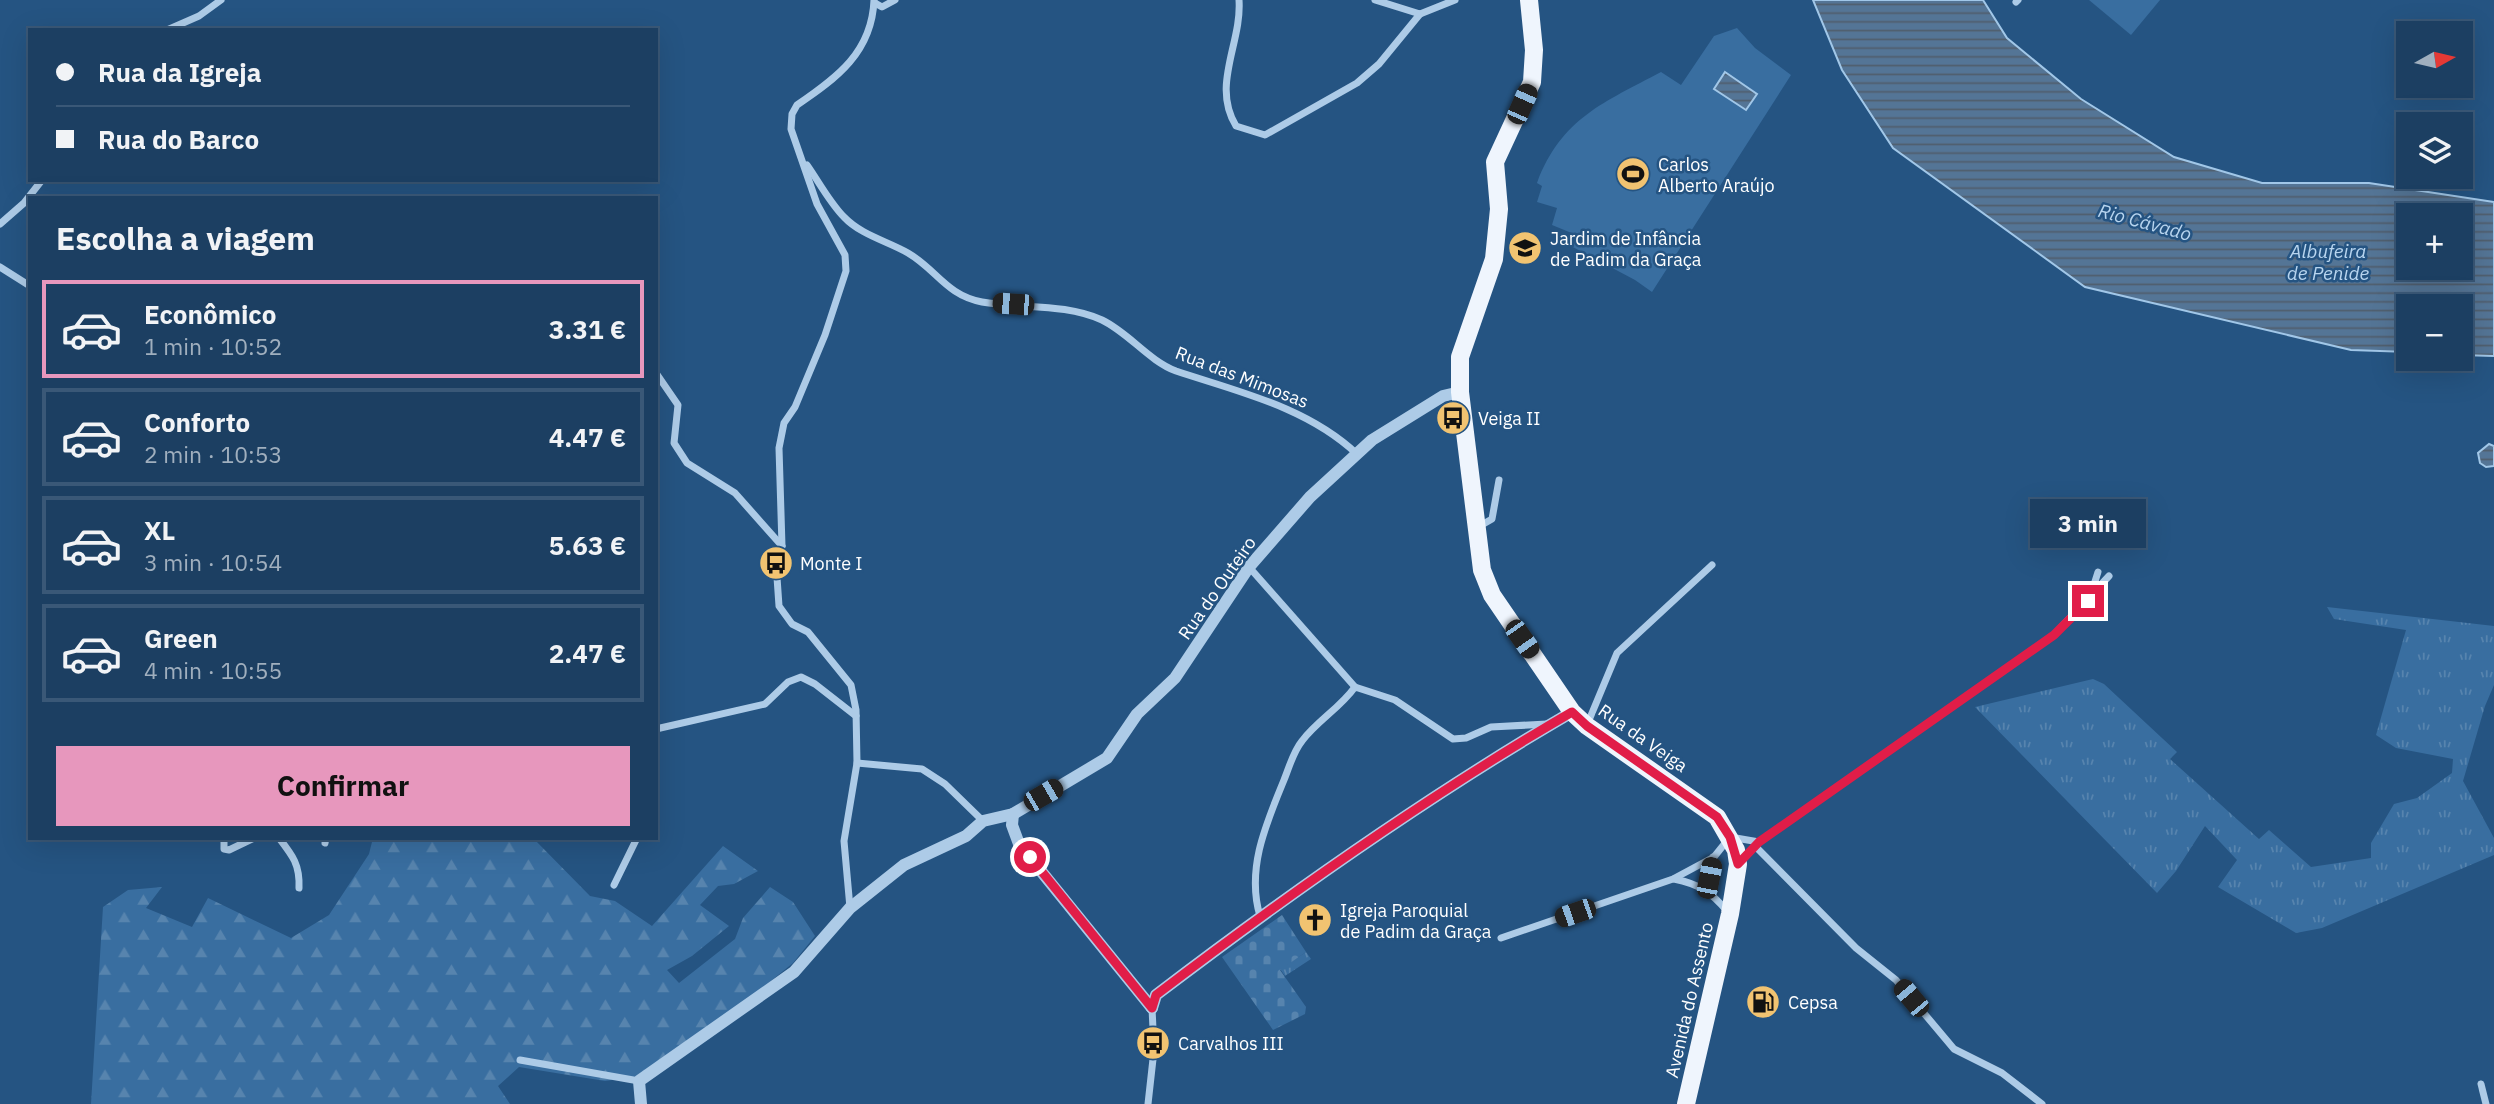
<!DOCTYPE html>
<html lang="pt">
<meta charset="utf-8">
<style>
body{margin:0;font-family:"IBM Plex Sans",sans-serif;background:#294a6b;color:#f1f3f6;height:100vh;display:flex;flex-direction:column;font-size:26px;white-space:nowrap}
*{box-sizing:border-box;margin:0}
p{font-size:23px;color:#a0afbe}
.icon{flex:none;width:38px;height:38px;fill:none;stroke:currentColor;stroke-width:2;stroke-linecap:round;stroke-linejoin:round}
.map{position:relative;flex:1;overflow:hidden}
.drawer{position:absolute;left:28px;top:196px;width:630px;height:644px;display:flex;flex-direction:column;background:#1c3f62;border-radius:0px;box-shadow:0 7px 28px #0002,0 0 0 2px #3a5877}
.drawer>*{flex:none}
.hud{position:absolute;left:28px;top:28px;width:630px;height:154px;border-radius:0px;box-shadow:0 7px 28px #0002,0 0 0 2px #3a5877;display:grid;align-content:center;height:154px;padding:0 28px;background:#1c3f62}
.needle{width:46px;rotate:82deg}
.tools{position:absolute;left:2396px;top:21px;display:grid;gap:14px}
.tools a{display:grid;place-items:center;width:77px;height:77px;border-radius:0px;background:#1c3f62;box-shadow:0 7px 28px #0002,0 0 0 2px #3a5877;font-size:35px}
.end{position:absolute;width:32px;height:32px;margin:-16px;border:9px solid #e11d48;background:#fff;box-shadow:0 0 0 4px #fff}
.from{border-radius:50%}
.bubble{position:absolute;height:49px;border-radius:0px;background:#1c3f62;box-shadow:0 7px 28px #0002,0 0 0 2px #3a5877;font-size:23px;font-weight:700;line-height:49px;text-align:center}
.car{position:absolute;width:21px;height:42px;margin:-21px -10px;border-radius:9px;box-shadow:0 0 5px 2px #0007;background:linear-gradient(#222 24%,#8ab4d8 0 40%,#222 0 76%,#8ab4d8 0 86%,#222 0)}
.hud b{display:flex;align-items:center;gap:24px;height:66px;font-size:26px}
.hud b+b{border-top:2px solid #3a5877}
.hud i{width:18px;height:18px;background:#f1f3f6}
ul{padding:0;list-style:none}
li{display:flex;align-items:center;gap:21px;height:98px;margin:0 14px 10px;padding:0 14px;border:4px solid #3a5877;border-radius:0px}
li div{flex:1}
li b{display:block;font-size:26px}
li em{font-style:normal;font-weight:700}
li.on{border-color:#e797bd}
li>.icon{width:63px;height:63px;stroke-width:1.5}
h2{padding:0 28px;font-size:32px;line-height:84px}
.button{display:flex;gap:14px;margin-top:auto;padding:14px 28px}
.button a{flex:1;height:80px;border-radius:0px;background:#e797bd;color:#111;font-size:28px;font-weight:700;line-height:80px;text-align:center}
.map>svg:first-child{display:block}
.grass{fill:url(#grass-tufts)}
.forest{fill:url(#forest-firs)}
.cemetery{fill:url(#cemetery-stones)}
.park{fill:#396ea0}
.water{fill:url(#water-rules);stroke:#a1c7e8;stroke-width:2;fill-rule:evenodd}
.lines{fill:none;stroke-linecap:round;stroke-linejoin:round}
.minor{stroke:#adcbe7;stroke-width:7}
.tertiary{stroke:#adcbe7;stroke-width:12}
.primary{stroke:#eff5fd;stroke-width:18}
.route{stroke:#e11d48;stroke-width:9}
.labels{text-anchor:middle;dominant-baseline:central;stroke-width:5;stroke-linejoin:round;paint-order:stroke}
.poi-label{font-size:18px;fill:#fff;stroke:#255482;text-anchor:start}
.street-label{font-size:18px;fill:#fff;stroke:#255482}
.water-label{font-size:19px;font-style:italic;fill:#b8d5ef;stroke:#255482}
</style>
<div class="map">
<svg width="2494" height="1104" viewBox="0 0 2494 1104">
<defs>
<pattern id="grass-tufts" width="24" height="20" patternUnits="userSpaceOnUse" patternTransform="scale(1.75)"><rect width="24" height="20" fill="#396ea0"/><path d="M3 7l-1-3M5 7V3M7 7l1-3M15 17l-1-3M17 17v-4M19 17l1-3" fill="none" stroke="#5784ae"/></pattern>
<pattern id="forest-firs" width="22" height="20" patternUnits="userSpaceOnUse" patternTransform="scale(1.75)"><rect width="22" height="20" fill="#396ea0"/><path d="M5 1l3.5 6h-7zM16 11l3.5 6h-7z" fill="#5784ae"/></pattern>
<pattern id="cemetery-stones" width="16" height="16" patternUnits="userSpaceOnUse" patternTransform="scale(1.75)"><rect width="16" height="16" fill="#396ea0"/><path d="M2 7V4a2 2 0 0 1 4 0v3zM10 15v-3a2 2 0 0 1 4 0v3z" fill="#5784ae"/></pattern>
<pattern id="water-rules" width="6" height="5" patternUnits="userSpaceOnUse" patternTransform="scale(1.75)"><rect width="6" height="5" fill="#547596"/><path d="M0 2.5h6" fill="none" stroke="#505e6d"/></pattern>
</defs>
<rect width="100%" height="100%" fill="#255482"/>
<g class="grass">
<polygon points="2327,607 2494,626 2494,685 2485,706 2463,781 2494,838 2494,855 2322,928 2296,933 2218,887 2237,860 2205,826 2176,871 2157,893 1975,707 2093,679 2104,684 2177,752 2170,759 2259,839 2269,830 2311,867 2371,858 2371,843 2394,804 2417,798 2452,773 2453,759 2396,748 2376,735 2406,630 2334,619"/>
<polygon points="1306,952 1311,959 1285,976 1280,969"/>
</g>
<polygon class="forest" points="373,838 533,838 590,896 615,901 652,926 723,846 758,871 734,884 718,886 700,905 729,926 692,956 667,970 679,983 735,939 743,918 770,887 793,902 815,936 793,963 755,994 640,1076 605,1081 519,1067 498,1086 510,1104 91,1104 103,907 128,890 162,887 146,908 192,927 208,898 291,938 329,915 369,854"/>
<polygon class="cemetery" points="1282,915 1306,952 1280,970 1306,1007 1305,1014 1273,1030 1222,957"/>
<g class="park">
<polygon points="2089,0 2160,0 2131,35"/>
<path d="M 1737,28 L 1755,48 L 1791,75 L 1652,292 L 1635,280 L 1569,245 L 1574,234 L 1552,225 L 1557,208 L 1537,202 L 1542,186 L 1537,183 C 1561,118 1605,102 1661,72 L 1681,85 L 1714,36 Z"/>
</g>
<g class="water">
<path d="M 1813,0 L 1983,0 L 2007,38 L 2081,99 L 2174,157 L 2262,183 L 2369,183 L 2494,202 L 2494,356 L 2461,355 L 2460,306 L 2408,306 L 2408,352 L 2351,350 L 2085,287 L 1893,148 L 1842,70 ZM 2408,215 L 2460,215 L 2460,268 L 2408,268 Z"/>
<polygon points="1725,72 1757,94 1746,110 1714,89"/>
<polygon points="2489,444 2494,446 2494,466 2486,467 2480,463 2478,453"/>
</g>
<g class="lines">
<g class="minor">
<path d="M 1239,0 C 1242,43 1211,85 1236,126 L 1265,135 L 1357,83 L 1379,64 L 1420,14"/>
<polyline points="1375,0 1420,14 1455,0"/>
<polyline points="2016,2 2018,0"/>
<polyline points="875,3 882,7 895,0"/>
<polyline points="167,30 199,16 221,0"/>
<path d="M 807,165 C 819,182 830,203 844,217 C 861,235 887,241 908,253 C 937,270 946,295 982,302 C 1022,309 1064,303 1102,320 C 1129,333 1149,361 1176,371 C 1239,392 1307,407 1357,454"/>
<polyline points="0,224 24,203 42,180"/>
<polyline points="0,267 30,286"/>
<polyline points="656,373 678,405 674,443 687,463 735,493 782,546"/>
<polyline points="1478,527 1492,519 1499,480"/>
<polyline points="1249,567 1355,687"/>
<polyline points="2091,594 2098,572"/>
<polyline points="1587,725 1617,653 1712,565"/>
<polyline points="656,729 765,704 788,682 801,677 815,684 856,716"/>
<polyline points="857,763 922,769 945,784 983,821"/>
<polyline points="224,838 224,849 229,850 254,838"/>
<path d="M 279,838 C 293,856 300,865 299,888"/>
<polyline points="325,843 326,838"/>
<polyline points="1757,848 1856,948 1896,980 1954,1049 2002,1073 2042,1104"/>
<polyline points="1739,864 1759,842 2054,635 2109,576"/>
<path d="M 1674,879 C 1699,884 1711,892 1727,911"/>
<polyline points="614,885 637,838"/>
<polyline points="1712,892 1709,879 1713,857"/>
<path d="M 850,908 L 844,841 L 857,763 L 856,710 L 851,685 L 808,632 L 792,624 L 779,606 L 776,563 L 782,546 L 779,448 L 784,423 L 795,407 L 825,335 L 846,271 L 845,255 L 817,204 L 791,129 L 792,114 L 797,105 C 837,78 872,52 874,0"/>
<path d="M 1260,916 C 1246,869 1266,824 1284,780 C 1289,768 1293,752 1302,741 C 1317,721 1340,708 1355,687 L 1395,700 L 1453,739 L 1466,738 L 1491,727 L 1547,724"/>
<polyline points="1501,938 1673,879 1714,857 1730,837 1759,842"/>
<polyline points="520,1060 639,1081"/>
<polyline points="2481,1084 2486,1104"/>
<polyline points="1148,1104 1154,1050 1152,1008"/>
</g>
<g class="tertiary">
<polyline points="1013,814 1012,825 1019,844 1152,1008"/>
<path d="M 1152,1008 L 1156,995 C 1290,893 1426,797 1572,712"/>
<polyline points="641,1104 639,1081 794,972 850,908 904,865 966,836 983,821 1013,814 1107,758 1137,714 1175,678 1249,567 1310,497 1372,440 1443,396 1460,392"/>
</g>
<polyline class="primary" points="1529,0 1534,50 1532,82 1495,162 1499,209 1494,259 1460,357 1460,392 1482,570 1492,595 1572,712 1587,726 1717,817 1736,850 1738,864 1730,914 1686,1104"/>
</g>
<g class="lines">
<path class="route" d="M 1030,857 L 1152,1008 L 1156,995 C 1290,893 1426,797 1572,712 L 1587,726 L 1717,817 L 1730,837 L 1738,864 L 1759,842 L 2054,635 L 2088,601"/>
</g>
<defs>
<g id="stadium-disc" transform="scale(1.75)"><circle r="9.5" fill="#f1c371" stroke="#255482"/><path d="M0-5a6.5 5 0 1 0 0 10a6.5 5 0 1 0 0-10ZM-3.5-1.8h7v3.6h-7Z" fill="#111"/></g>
<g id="school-disc" transform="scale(1.75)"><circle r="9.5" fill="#f1c371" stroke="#255482"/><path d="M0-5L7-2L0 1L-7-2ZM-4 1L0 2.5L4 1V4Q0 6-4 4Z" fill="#111"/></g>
<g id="bus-disc" transform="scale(1.75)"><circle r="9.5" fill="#f1c371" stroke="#255482"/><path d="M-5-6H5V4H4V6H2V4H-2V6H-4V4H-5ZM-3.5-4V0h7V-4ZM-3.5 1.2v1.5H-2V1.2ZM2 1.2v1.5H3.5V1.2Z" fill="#111"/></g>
<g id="church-disc" transform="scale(1.75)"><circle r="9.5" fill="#f1c371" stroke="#255482"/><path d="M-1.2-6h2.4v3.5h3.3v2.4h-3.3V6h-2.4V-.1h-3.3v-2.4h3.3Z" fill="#111"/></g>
<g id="fuel-disc" transform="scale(1.75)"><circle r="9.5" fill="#f1c371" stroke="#255482"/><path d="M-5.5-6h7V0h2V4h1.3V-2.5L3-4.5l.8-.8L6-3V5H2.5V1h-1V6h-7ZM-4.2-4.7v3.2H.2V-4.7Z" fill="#111"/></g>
</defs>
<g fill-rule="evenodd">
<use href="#stadium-disc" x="1633" y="174"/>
<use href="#school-disc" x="1525" y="248"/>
<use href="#bus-disc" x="1453" y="418"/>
<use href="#bus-disc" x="776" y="563"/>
<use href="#church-disc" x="1315" y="920"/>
<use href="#fuel-disc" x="1763" y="1002"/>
<use href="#bus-disc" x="1153" y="1043"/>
</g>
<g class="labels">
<g class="poi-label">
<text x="1658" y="164">Carlos<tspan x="1658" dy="21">Alberto Araújo</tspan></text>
<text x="1550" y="238">Jardim de Infância<tspan x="1550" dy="21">de Padim da Graça</tspan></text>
<text x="1478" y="418">Veiga II</text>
<text x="800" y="563">Monte I</text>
<text x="1340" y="910">Igreja Paroquial<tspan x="1340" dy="21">de Padim da Graça</tspan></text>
<text x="1788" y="1002">Cepsa</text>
<text x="1178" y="1043">Carvalhos III</text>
</g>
<g class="street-label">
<text transform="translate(1242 377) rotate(21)">Rua das Mimosas</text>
<text transform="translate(1217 588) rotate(-55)">Rua do Outeiro</text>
<text transform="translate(1643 738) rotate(35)">Rua da Veiga</text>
<text transform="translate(1689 1000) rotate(-77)">Avenida do Assento</text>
</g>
<g class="water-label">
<text transform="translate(2145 222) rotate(15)">Rio Cávado</text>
<text x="2328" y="251">Albufeira<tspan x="2328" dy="22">de Penide</tspan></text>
</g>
</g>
</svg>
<div class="tools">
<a><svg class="needle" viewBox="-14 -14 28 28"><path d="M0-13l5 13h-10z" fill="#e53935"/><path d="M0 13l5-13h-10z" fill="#a0afbe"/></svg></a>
<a><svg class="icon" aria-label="layers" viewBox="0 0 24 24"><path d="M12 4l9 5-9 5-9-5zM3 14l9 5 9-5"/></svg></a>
<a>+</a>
<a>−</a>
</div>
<i class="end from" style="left:1030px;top:857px"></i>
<i class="end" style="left:2088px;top:601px"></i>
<div class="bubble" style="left:2030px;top:499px;width:116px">3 min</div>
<i class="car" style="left:1522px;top:104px;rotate:24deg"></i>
<i class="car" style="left:1013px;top:304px;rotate:274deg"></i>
<i class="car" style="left:1522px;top:639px;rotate:145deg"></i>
<i class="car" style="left:1043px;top:795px;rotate:60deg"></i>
<i class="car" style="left:1709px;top:878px;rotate:11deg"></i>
<i class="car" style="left:1575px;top:913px;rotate:251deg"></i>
<i class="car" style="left:1911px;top:998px;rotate:320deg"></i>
<div class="hud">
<b><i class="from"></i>Rua da Igreja</b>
<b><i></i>Rua do Barco</b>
</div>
<section class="drawer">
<h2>Escolha a viagem</h2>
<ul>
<li class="on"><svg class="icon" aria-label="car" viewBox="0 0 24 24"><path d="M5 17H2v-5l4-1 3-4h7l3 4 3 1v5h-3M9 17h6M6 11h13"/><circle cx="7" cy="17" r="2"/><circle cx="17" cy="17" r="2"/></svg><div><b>Econômico</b><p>1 min · 10:52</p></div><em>3.31 €</em></li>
<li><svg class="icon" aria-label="car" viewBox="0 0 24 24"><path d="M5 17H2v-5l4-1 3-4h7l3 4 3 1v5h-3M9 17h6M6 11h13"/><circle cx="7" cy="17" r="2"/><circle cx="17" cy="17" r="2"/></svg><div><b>Conforto</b><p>2 min · 10:53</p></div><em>4.47 €</em></li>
<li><svg class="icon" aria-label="car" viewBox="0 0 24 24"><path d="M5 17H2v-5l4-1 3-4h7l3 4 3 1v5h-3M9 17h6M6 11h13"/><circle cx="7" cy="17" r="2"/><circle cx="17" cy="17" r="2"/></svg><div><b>XL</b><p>3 min · 10:54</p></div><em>5.63 €</em></li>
<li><svg class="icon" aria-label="car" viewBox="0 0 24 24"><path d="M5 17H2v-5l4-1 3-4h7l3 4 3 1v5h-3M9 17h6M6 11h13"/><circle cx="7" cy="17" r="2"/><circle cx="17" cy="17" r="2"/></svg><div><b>Green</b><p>4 min · 10:55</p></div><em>2.47 €</em></li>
</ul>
<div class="button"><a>Confirmar</a></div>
</section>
</div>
